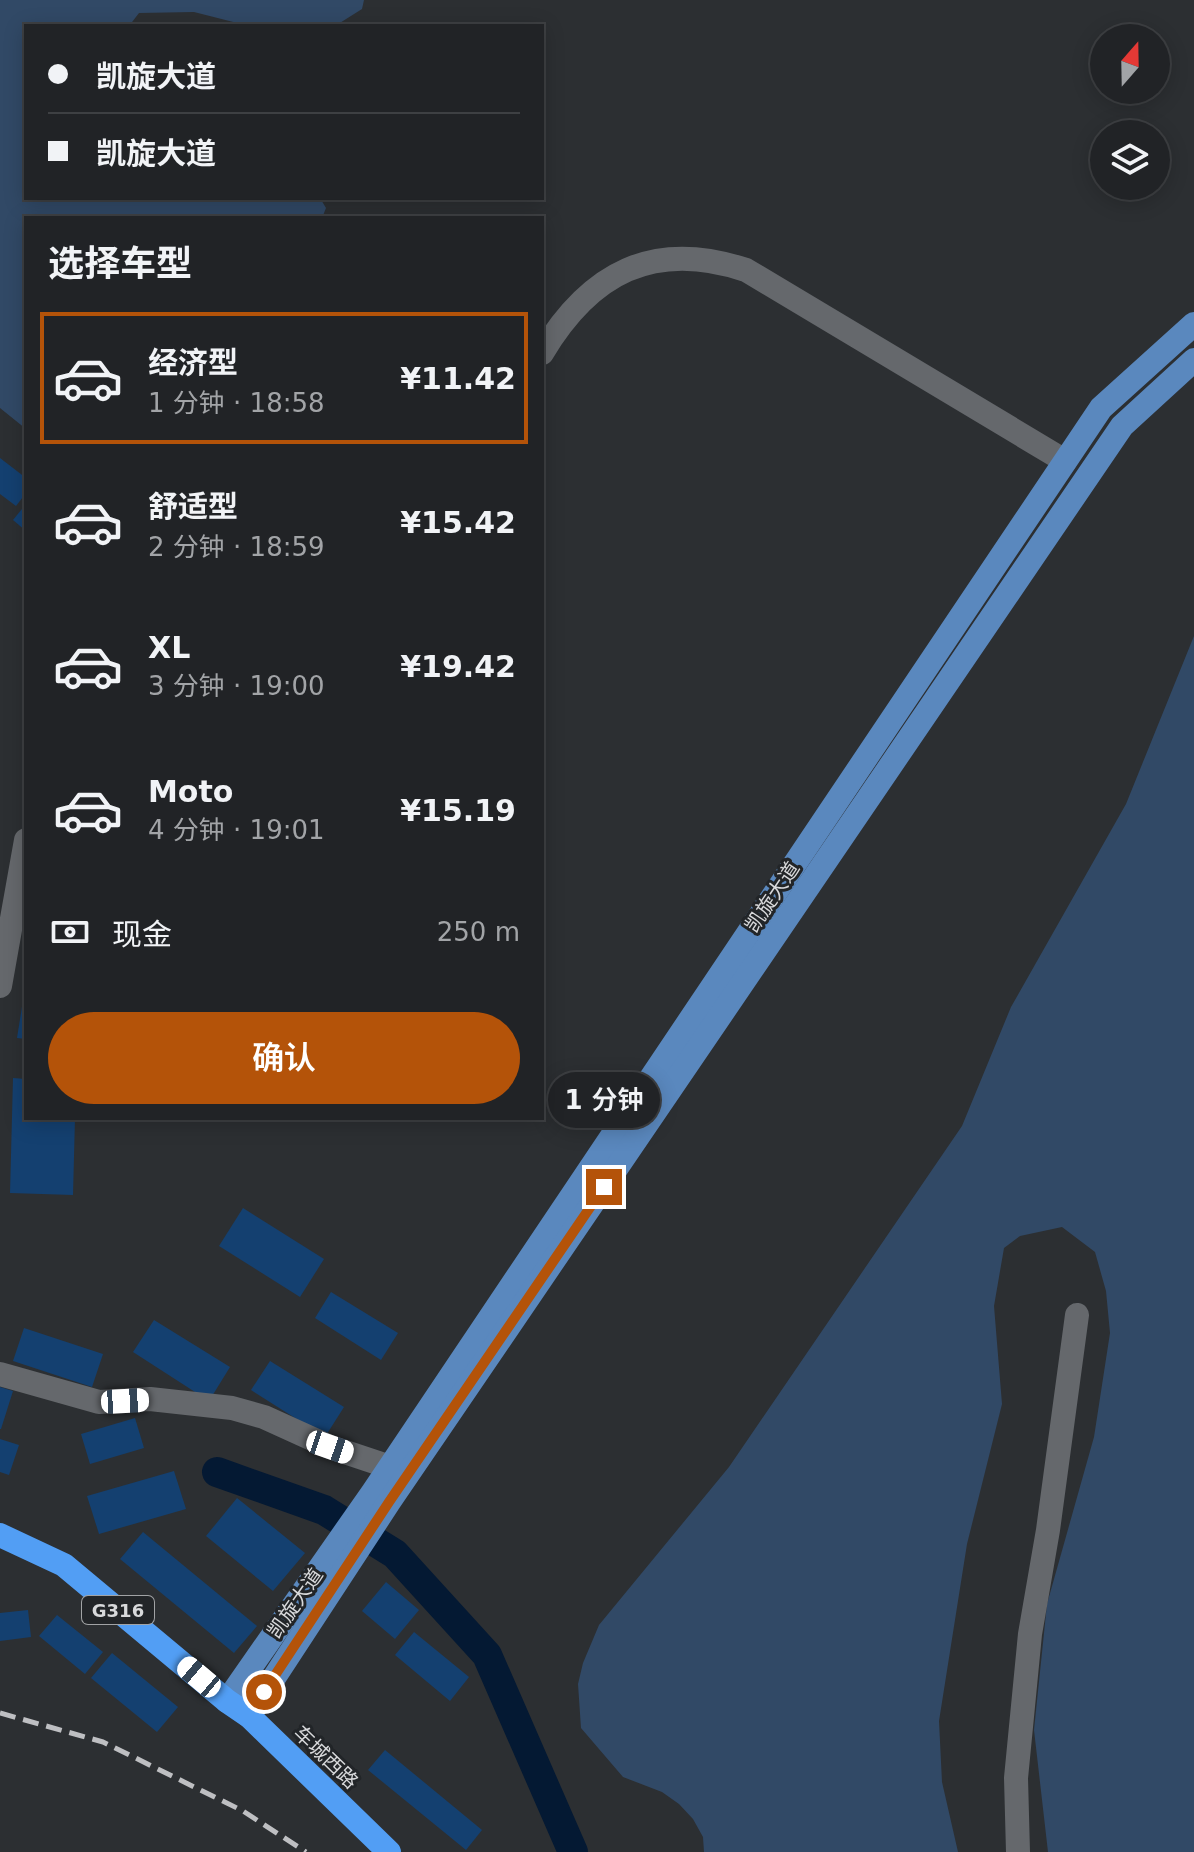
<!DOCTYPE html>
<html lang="zh">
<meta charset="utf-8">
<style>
body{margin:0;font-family:"DejaVu Sans","Noto Sans SC",sans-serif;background:#292b2e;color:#f1f3f6;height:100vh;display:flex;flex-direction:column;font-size:30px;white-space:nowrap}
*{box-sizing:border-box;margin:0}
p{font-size:26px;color:#a2a4a7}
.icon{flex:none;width:44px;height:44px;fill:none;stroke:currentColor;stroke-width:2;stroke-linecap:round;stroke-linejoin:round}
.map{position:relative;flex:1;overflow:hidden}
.drawer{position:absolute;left:24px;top:216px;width:520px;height:904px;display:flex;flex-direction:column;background:#212326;border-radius:0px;box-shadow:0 4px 20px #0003,0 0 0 2px #3e4043}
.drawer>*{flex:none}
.banner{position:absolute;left:24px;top:24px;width:520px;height:176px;border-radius:0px;box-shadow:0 4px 20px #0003,0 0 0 2px #3e4043;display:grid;align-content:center;height:176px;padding:0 24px;background:#212326}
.needle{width:52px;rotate:20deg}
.fabs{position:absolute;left:1090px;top:24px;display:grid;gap:16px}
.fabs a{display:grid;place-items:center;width:80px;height:80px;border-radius:50%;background:#212326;box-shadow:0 4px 20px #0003,0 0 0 2px #3e4043;font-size:40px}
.end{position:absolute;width:36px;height:36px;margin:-18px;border:10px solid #b45309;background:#fff;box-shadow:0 0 0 4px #fff}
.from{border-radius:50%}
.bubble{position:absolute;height:56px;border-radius:28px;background:#212326;box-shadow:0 4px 20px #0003,0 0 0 2px #3e4043;font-size:26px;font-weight:600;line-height:56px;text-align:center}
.car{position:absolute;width:24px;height:48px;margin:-24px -12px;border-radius:10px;box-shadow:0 0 6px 2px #0007;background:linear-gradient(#fff 24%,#345 0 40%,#fff 0 76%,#345 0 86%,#fff 0)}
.banner b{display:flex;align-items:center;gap:28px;height:76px;font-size:30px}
.banner b+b{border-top:2px solid #3e4043}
.banner i{width:20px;height:20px;background:#f1f3f6}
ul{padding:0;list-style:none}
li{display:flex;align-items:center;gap:24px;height:132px;margin:0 16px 12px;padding:0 8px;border:4px solid transparent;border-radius:0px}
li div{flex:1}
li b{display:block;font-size:30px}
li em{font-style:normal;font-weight:600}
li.active{border-color:#b45309}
li>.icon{width:72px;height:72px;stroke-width:1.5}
h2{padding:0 24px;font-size:36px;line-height:96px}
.pay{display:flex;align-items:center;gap:20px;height:88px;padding:0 24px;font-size:30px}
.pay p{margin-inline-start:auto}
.action{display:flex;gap:16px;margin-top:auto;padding:16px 24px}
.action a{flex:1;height:92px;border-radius:48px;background:#b45309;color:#fff;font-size:32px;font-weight:600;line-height:92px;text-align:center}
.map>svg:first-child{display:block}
.green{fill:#314966}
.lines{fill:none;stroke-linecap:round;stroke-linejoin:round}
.river{stroke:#041933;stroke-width:30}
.building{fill:#144070}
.minor{stroke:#65686c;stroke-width:24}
.major{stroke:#5a88be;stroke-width:24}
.highway{stroke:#529ef4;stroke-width:24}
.rail{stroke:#bebfc2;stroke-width:5;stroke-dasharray:16 8;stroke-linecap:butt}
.route{stroke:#b45309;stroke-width:10}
.labels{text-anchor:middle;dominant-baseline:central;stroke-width:6;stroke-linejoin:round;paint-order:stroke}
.shield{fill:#222528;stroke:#a1a3a5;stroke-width:2}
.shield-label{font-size:18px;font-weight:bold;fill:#d8d9db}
.street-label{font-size:20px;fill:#d8d9db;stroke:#222528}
</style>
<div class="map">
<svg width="1194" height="1852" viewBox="0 0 1194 1852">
<rect width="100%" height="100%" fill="#2c2f32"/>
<g class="green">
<polygon points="0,0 364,0 362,9 335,26 249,26 194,12 139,13 129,26 26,26 26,198 320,198 326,208 322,218 26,218 26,429 0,408"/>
<polygon points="1194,636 1194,1852 1048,1852 1034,1730 1047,1604 1094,1437 1110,1333 1106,1291 1095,1252 1062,1227 1020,1236 1004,1248 994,1306 1002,1404 967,1544 939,1721 942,1782 958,1852 704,1852 703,1837 693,1819 679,1804 662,1792 623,1777 581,1728 578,1684 583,1663 599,1625 729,1467 962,1126 1011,1007 1126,804"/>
</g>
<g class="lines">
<polyline class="river" points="217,1472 324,1510 395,1554 487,1655 573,1852"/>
</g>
<g class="building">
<polygon points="0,458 26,478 26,493 16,506 0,494"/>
<polygon points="26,504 26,531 13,520"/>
<polygon points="24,994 26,995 26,1039 17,1038"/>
<polygon points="13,1078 26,1079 26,1118 75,1118 73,1195 10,1193"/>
<polygon points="243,1208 324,1259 300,1297 219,1246"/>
<polygon points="331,1292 398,1333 381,1360 315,1318"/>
<polygon points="154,1320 230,1367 209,1401 133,1352"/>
<polygon points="24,1328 103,1354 92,1387 13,1361"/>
<polygon points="270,1361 344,1407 325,1437 251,1390"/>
<polygon points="0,1387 13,1391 1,1429 0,1429"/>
<polygon points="135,1418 144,1448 90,1464 81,1434"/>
<polygon points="0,1439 19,1445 9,1475 0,1472"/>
<polygon points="174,1471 186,1509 99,1534 87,1496"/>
<polygon points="237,1498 305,1553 273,1591 206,1536"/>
<polygon points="143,1532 257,1626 234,1653 120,1559"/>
<polygon points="386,1582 419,1610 395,1639 362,1611"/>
<polygon points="28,1610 31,1637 0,1641 0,1613"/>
<polygon points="57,1615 103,1652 85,1674 39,1636"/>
<polygon points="414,1632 469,1677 450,1701 395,1655"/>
<polygon points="112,1653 178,1707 157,1732 91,1678"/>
<polygon points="385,1750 482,1830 466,1850 368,1770"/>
</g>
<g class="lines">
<g class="minor">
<path d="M 542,353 C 590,273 653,239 746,270 L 1065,461"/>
<polyline points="0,986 26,840"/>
<polyline points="0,1374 99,1402 150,1399 232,1408 264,1417 330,1447 390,1467"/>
<polyline points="1018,1852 1016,1778 1030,1634 1048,1530 1077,1315"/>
</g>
<g class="major">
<polyline points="227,1701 373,1492 1101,408 1194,324"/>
<polyline points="249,1716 389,1502 1122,426 1194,360"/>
</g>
<polyline class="highway" points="0,1535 64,1565 227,1701 249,1716 389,1852"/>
<polyline class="rail" points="0,1713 103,1742 243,1811 306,1852"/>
</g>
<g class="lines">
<polyline class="route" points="264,1692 389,1502 604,1187"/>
</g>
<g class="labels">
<rect class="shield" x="82" y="1596" width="72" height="28" rx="6"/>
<g class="shield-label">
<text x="118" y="1610">G316</text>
</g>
<g class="street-label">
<text transform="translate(772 897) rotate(-56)">凯旋大道</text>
<text transform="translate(295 1603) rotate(-55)">凯旋大道</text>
<text transform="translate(326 1757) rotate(44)">车城西路</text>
</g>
</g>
</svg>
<div class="fabs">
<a><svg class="needle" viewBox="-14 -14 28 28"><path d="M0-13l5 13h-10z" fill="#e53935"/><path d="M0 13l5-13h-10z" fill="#a2a4a7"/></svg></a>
<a><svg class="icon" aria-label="layers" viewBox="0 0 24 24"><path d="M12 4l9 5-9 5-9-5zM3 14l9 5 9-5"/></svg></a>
</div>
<i class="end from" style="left:264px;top:1692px"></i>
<i class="end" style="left:604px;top:1187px"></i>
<div class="bubble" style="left:548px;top:1072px;width:112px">1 分钟</div>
<i class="car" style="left:125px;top:1401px;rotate:87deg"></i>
<i class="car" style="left:330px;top:1447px;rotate:109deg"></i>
<i class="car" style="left:199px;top:1677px;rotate:310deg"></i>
<div class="banner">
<b><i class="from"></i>凯旋大道</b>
<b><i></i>凯旋大道</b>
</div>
<section class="drawer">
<h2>选择车型</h2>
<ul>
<li class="active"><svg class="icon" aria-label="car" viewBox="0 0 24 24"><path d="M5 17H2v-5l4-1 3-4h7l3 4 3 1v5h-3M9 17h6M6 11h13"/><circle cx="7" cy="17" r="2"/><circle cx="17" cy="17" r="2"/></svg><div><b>经济型</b><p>1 分钟 · 18:58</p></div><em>¥11.42</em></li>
<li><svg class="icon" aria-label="car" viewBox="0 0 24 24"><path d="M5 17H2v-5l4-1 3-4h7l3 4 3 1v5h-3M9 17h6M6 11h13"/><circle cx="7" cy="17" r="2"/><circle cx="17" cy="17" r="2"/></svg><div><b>舒适型</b><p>2 分钟 · 18:59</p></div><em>¥15.42</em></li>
<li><svg class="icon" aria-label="car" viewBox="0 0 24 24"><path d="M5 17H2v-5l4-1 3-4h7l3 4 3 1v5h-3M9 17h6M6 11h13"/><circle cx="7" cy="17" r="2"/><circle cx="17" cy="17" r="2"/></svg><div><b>XL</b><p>3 分钟 · 19:00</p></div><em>¥19.42</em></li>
<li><svg class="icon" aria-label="car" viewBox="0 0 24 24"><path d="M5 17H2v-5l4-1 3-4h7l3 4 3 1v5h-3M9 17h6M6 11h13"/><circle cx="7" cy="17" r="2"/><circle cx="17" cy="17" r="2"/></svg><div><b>Moto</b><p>4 分钟 · 19:01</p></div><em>¥15.19</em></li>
</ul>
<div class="pay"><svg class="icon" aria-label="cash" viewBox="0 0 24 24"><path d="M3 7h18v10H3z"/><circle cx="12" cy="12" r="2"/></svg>现金<p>250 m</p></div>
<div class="action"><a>确认</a></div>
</section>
</div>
